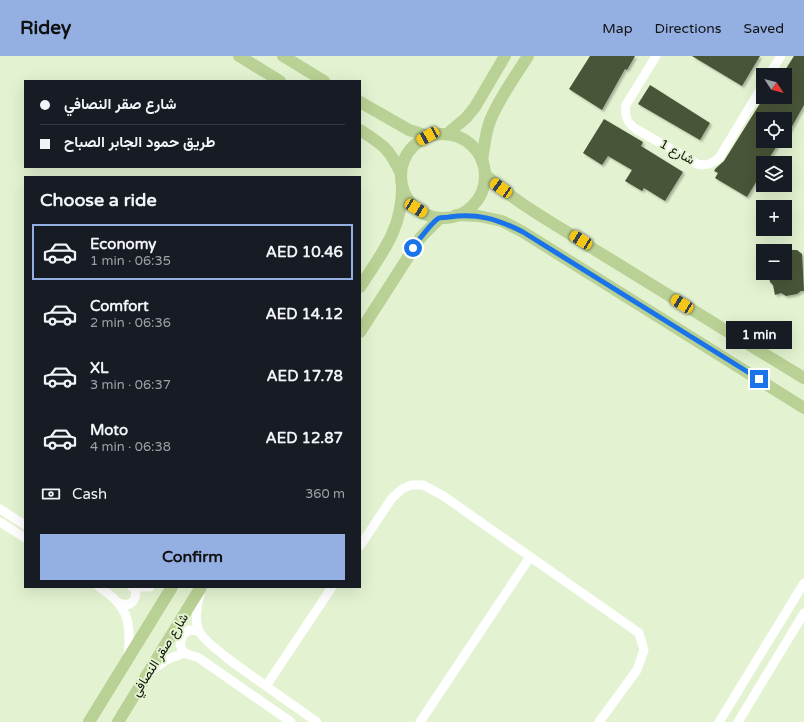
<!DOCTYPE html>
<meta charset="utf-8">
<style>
body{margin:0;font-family:"Varela Round",Vazirmatn,sans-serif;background:#242831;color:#f1f3f6;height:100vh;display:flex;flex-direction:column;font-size:15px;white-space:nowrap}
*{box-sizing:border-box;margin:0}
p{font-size:13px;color:#9ea1a6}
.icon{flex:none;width:22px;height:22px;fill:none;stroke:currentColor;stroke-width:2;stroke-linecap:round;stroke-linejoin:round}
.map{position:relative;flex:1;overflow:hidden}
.details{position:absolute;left:24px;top:120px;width:337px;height:412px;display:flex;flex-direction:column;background:#171b24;border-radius:0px;box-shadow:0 4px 16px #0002}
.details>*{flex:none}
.banner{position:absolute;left:24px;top:24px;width:337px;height:88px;border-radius:0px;box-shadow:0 4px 16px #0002;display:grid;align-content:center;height:88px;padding:0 16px;background:#171b24}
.needle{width:26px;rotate:126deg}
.controls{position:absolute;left:756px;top:12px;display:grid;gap:8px}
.controls a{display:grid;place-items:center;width:36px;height:36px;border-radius:0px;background:#171b24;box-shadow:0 4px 16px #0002;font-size:20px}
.end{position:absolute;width:18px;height:18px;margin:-9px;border:5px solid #1a73e8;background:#fff;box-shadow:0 0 0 2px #fff}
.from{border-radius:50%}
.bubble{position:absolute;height:28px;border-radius:0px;background:#171b24;box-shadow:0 4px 16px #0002;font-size:13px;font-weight:700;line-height:28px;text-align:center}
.car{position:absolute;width:12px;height:24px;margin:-12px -6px;border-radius:5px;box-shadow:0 0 3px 1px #0007;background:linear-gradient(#f5c518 24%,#345 0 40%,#f5c518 0 76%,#345 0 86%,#f5c518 0)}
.banner b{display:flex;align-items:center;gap:14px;height:38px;font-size:15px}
.banner b+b{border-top:1px solid #363941}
.banner i{width:10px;height:10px;background:#f1f3f6}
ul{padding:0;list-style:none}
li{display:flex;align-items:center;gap:12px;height:56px;margin:0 8px 6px;padding:0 8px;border:2px solid transparent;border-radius:0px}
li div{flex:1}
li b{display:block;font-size:15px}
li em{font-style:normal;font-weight:700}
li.on{border-color:#94b0e3}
li>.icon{width:36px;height:36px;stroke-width:1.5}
h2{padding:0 16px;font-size:18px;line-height:48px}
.pay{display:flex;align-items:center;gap:10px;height:44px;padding:0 16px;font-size:15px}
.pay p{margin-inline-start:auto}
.action{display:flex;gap:8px;margin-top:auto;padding:8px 16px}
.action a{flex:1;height:46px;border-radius:0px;background:#94b0e3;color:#111;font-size:16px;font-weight:700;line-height:46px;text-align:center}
header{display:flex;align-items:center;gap:24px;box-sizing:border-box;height:56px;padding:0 20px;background:#94b0e3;color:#111}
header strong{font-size:19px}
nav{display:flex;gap:22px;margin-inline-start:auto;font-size:14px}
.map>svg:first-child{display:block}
.building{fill:#485437;filter:url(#shadow)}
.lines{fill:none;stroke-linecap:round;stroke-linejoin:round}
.minor{stroke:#fff;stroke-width:9}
.major{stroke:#b9d194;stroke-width:12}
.route{stroke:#1a73e8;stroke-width:5}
.labels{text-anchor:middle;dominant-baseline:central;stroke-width:4;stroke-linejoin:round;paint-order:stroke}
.street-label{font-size:13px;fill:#0d1207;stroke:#e3f3d1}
</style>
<header>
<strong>Ridey</strong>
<nav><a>Map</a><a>Directions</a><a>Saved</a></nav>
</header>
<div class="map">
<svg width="804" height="666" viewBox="0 0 804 666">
<defs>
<filter id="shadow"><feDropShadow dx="2" dy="2" stdDeviation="1" flood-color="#0004"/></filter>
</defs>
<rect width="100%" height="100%" fill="#e3f3d1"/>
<g class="building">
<polygon points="590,0 635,0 627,14 625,13 602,54 569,33"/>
<polygon points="692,0 760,0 742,30"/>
<polygon points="794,0 804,0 804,49 785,83 785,63 763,63 763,85 780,85 766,107 763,107 763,112 757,122 758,123 747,141 715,122 718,117 714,115 716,112 724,105 764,41 785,41 785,19 782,19"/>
<polygon points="650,29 710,67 700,84 638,48"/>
<polygon points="604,63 643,86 641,90 683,116 665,145 644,132 642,135 625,125 632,114 608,100 602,109 583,97"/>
<polygon points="785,194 797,194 802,198 804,235 801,235 797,238 786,240 781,237 775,239 773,229 770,226 768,217 785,217"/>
</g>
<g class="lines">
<g class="minor">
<path d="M 656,0 L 626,49 C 624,60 627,67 636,73 L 697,108 C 706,110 712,108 719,102 L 763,29"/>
<polyline points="769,19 781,0"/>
<polyline points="0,453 25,469"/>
<polyline points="0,466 25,482"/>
<polyline points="360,490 392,442 402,433 411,429 423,429 442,439 639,577 644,594 637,614 599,666"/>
<path d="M 99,531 C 130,551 131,567 128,602"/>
<polyline points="132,531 150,531"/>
<path d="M 200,539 C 197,549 194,564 199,575 C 203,584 219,595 227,602 C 257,624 287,645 317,666"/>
<path d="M 119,547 C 131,552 139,543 134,531"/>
<polyline points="184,597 180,589 182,580 189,574 199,575"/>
<polyline points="151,615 166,604 184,597 199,602 291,666"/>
<polyline points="266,630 332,531"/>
<polyline points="420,666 530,501"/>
<polyline points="719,666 804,527"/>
<polyline points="738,666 804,557"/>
</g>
<g class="major">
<polyline points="239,0 280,25"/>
<polyline points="283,0 324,25"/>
<polyline points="360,46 409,74 428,80"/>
<path d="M 360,74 C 383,89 389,92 401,118"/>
<polyline points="447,78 466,62 475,51 505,0"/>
<circle cx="443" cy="120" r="42"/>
<path d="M 482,105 C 484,92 485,78 490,65 C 499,42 515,21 528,0"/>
<path d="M 485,118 C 513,146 559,170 592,192 C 663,236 733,279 804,322"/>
<polyline points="456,159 479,160 502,165 523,176 804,352"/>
<path d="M 360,231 C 381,198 402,174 402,132"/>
<polyline points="360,276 421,181 440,162"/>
<polyline points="89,666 172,531"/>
<polyline points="118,666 201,531"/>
</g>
</g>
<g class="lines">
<path class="route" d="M 413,192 C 417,186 433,165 439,162 C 442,161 446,162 449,161 C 478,157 497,163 523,176 L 759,323"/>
</g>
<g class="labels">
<g class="street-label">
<text transform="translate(677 96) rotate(29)">شارع 1</text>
<text transform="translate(160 599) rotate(-58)">شارع صقر النصافي</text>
</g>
</g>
</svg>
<div class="controls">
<a><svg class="needle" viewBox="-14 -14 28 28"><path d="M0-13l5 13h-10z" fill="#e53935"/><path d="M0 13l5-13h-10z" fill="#9ea1a6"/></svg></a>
<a><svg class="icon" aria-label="locate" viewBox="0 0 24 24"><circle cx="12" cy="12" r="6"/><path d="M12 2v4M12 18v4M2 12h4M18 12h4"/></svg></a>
<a><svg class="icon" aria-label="layers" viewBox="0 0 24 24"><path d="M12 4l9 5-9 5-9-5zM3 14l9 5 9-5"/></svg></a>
<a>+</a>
<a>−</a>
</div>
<i class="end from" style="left:413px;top:192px"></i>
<i class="end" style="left:759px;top:323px"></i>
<div class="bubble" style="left:726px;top:265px;width:66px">1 min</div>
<i class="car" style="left:428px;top:80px;rotate:241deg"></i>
<i class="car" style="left:501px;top:132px;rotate:305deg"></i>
<i class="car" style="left:416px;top:152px;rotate:121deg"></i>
<i class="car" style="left:581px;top:184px;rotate:302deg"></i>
<i class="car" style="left:682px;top:248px;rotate:302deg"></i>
<div class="banner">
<b><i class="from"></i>شارع صقر النصافي</b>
<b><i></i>طريق حمود الجابر الصباح</b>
</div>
<section class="details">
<h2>Choose a ride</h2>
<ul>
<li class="on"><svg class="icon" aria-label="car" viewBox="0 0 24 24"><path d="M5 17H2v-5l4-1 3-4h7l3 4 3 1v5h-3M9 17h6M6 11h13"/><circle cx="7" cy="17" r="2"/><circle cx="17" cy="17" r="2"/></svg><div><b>Economy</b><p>1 min · 06:35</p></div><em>AED 10.46</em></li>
<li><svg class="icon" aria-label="car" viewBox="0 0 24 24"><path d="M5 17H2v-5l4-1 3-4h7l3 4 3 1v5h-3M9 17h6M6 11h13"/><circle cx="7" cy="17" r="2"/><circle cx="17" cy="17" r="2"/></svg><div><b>Comfort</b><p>2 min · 06:36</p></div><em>AED 14.12</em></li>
<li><svg class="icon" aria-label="car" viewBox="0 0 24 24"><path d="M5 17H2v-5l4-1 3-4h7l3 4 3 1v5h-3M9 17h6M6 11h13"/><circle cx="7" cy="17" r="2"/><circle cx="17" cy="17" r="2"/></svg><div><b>XL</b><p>3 min · 06:37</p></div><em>AED 17.78</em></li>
<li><svg class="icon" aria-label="car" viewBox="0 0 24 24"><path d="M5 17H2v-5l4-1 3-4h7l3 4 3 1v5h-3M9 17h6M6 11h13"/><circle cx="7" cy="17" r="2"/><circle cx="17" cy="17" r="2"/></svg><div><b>Moto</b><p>4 min · 06:38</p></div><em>AED 12.87</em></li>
</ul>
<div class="pay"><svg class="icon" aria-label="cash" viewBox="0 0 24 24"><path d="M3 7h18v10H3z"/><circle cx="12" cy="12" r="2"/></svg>Cash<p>360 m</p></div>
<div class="action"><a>Confirm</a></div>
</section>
</div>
